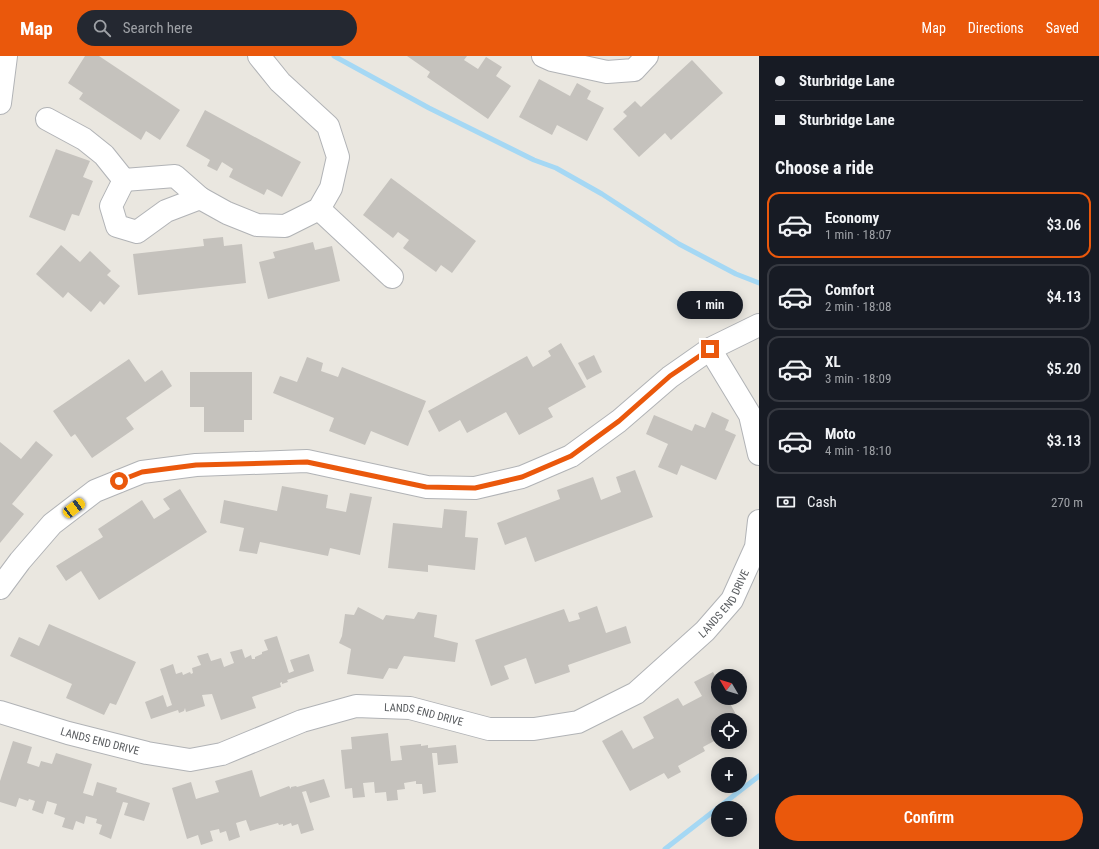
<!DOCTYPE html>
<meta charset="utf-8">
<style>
body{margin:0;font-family:"Roboto Condensed",sans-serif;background:#242831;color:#f1f3f6;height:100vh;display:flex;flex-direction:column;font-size:15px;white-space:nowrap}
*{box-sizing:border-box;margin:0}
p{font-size:13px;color:#9ea1a6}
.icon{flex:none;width:22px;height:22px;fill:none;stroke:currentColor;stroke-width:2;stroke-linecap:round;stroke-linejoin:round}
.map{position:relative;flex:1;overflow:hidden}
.sheet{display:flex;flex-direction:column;background:#171b24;width:340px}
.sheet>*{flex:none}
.hud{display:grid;align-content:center;height:88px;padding:0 16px;background:#171b24}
.needle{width:26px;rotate:308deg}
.fabs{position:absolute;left:711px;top:613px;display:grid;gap:8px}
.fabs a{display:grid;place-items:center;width:36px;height:36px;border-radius:50%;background:#171b24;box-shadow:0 2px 10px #0003;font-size:20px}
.end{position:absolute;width:18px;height:18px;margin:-9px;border:5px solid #ea580c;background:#fff;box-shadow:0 0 0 2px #fff}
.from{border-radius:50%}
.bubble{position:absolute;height:28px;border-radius:14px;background:#171b24;box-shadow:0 2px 10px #0003;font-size:13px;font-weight:600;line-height:28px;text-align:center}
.car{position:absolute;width:12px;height:24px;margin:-12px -6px;border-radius:5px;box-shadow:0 0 3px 1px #0007;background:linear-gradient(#f5c518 24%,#345 0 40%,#f5c518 0 76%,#345 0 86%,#f5c518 0)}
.hud b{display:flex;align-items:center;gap:14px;height:38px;font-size:15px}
.hud b+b{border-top:1px solid #363941}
.hud i{width:10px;height:10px;background:#f1f3f6}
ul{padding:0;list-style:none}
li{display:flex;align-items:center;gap:12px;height:66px;margin:0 8px 6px;padding:0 8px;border:2px solid #363941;border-radius:12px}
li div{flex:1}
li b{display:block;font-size:15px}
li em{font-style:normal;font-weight:600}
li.selected{border-color:#ea580c}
li>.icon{width:36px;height:36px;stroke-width:1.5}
h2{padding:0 16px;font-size:18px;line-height:48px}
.pay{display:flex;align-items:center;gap:10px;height:44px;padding:0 16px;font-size:15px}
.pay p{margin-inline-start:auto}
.primary-button{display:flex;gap:8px;margin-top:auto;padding:8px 16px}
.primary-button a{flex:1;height:46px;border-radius:24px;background:#ea580c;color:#fff;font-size:16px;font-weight:600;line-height:46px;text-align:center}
header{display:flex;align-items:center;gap:24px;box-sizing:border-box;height:56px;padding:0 20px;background:#ea580c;color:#fff}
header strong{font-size:19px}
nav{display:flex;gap:22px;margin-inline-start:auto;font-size:14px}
.search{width:280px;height:36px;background:#242831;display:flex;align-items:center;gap:10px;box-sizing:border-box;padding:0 14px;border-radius:22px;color:#9ea1a6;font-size:15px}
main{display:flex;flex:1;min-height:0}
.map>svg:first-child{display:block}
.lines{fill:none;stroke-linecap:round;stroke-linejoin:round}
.stream{stroke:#a5d8f4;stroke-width:5}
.building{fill:#c5c2bd}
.minor-casing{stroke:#b1b3b6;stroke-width:24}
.minor{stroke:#fff;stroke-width:22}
.route{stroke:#ea580c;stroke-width:5}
.labels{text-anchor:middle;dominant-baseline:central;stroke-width:3;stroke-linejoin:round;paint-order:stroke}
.street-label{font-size:11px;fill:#595c5f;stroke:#fff}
</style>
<header>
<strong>Map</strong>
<div class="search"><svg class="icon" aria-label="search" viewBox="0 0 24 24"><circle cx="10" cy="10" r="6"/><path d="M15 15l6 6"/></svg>Search here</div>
<nav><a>Map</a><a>Directions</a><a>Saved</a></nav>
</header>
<main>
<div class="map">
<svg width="759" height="793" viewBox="0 0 759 793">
<rect width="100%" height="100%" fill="#eae7e0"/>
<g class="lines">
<g class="stream">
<polyline points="334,0 429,52 534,104 556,112 602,138 679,188 736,218 759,227"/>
<polyline points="665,793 759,720"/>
</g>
</g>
<g class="building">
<polygon points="85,0 99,0 180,54 160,84 146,75 141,84 79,43 83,37 68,27"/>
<polygon points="407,0 467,0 464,4 478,13 486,1 502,11 496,20 511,30 488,63 427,21 430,16"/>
<polygon points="692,4 723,37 671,84 665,77 639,101 613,73 627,60 623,56 635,45 641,51"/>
<polygon points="539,23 570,40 577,27 591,35 587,43 604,52 587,85 557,69 552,79 519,61"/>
<polygon points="205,54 301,106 282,141 267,133 264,139 229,121 233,113 222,106 217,115 207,110 210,104 186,90"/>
<polygon points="56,93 90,105 83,121 93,125 79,160 72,158 65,175 29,161"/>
<polygon points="391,122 476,185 452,217 441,209 436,216 403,192 409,184 398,176 393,182 363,159"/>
<polygon points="223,181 224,190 242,188 246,227 138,239 133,198 204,190 203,183"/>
<polygon points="313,186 315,194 332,190 340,225 268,243 259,206 275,202 273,196"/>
<polygon points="61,189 80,206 90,195 111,215 107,219 120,230 104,249 100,245 91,256 68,236 63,242 36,218"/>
<polygon points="561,287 586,331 548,352 553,361 519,379 506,356 467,377 460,364 439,376 428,355 527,300 533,311 551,300 548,295"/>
<polygon points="594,299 602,316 587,324 578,307"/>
<polygon points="307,301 323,307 321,315 338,321 342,311 426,345 408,390 371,375 365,389 329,375 334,362 273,337 280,320 297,326"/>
<polygon points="129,303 145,326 162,314 172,330 126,362 134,373 92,402 75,378 71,381 53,355"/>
<polygon points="190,316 252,316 252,364 244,364 244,376 204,376 204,351 190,351"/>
<polygon points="712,356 729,364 725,374 736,379 716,424 681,409 677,419 658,411 668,388 646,378 654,359 692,375 695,368 705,372"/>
<polygon points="36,385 53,399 12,448 24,458 0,487 0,386 21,403"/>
<polygon points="635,414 653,461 535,506 526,481 505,489 497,467 560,443 557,434 593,421 601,444 621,436 616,421"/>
<polygon points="282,430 328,439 326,452 346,456 350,437 372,441 360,499 330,492 328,500 260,486 257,498 239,495 244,472 220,467 224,444 277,455"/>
<polygon points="180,433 207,476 99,544 81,515 66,525 56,510 103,481 98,473 142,444 154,463 170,453 163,443"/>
<polygon points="444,453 467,455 465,481 478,482 475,514 428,509 428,516 388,512 393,467 442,472"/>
<polygon points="597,550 606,577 626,570 631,587 568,609 570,616 535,628 526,602 504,610 509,623 491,630 475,584 564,553 569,566 580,563 578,557"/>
<polygon points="358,551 383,564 386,559 414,563 418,556 437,559 434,581 458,587 455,606 404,600 397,613 389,612 383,623 347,618 351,593 339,587 342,580 345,558 354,559"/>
<polygon points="49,568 136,606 116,649 110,647 104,659 66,642 72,628 10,600 19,581 39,590"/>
<polygon points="277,580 289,617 294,615 290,604 309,598 314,615 287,624 288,626 282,628 282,626 280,627 281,631 252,641 256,652 221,664 212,638 202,639 205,650 186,656 185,652 184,655 179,657 178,654 151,663 145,646 163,639 167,651 172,649 160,613 173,608 176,618 182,616 183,619 190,616 191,618 193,617 192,612 201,609 197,600 208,597 211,605 221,602 224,611 234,607 230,596 242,593 245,602 251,599 252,603 255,603 255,601 262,598 262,596 268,594 264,584"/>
<polygon points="713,616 718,625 718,642 727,642 739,664 718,664 718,683 703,691 705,695 678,710 681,716 668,723 664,717 630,735 602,685 622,674 633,693 654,682 643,661 678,642 683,650 702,640 694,626"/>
<polygon points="388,677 391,705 402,704 400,690 421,688 421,690 428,689 428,692 456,689 458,707 438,709 437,697 432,697 436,736 423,738 422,728 416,728 416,725 404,727 405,733 397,734 398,744 387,745 386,736 375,737 374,726 363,727 365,741 353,742 352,732 345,733 341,694 352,693 351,681"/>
<polygon points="13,685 32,691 27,707 39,711 41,705 52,708 56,697 92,708 83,737 93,740 97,726 117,732 116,736 150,747 144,765 124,759 128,747 123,746 111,783 99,778 102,769 96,767 97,763 86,760 84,768 76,765 73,774 62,771 65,762 54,758 57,748 47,745 43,758 32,754 35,745 29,743 28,745 19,742 16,751 0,746 0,725"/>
<polygon points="252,714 260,741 289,730 291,733 291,731 296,730 297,731 324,723 330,741 310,747 306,735 302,736 314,774 301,778 298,768 292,770 291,767 283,770 283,768 279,769 278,767 250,775 246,764 236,767 240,781 229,785 226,775 220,777 219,773 210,775 213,785 201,789 198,779 187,783 172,732 191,726 196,743 219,736 215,725"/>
</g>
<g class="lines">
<g class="minor-casing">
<g id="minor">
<polyline points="543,0 552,4 607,16 634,14 647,0"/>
<polyline points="0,47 6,0"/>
<polyline points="47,63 84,83 104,99 124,124"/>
<polyline points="124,124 111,150 117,170 137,176 166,155 200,142 227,157 257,169 285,170 319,153 331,132 338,101 328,70 280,26 259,0"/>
<polyline points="124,124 175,120 200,142"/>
<polyline points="319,153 392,221"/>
<polyline points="710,293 750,359 759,398"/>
<polyline points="0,532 20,505 52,468 95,435 142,416 196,409 307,405 427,431 475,432 522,421 571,400 619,365 670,321 710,293 759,269"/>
<path id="s1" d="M 0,656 L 68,677 L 147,697 L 190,704 L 222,698 L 302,665 L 356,650 L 410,652 L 489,673 L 534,673 L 578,666 L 636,637 L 705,575 L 732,544 L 756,491 L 759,465"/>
</g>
</g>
<use href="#minor" class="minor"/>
</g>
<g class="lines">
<polyline class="route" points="119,425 142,416 196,409 307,406 426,431 475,432 522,421 571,400 619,365 670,320 710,293"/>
</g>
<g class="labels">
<g class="street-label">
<text stroke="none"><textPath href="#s1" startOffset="788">LANDS END DRIVE</textPath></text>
<text stroke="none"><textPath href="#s1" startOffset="440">LANDS END DRIVE</textPath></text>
<text stroke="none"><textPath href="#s1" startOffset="104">LANDS END DRIVE</textPath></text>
</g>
</g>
</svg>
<div class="fabs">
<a><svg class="needle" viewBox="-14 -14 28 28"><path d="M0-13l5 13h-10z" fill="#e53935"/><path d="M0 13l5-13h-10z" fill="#9ea1a6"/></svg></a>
<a><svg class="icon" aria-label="locate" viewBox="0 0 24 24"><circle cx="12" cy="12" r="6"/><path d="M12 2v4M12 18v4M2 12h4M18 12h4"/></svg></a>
<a>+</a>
<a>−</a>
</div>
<i class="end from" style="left:119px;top:425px"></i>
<i class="end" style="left:710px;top:293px"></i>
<div class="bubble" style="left:677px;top:235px;width:66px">1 min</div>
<i class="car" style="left:74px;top:452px;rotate:53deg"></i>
</div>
<section class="sheet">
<div class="hud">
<b><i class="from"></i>Sturbridge Lane</b>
<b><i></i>Sturbridge Lane</b>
</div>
<h2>Choose a ride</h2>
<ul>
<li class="selected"><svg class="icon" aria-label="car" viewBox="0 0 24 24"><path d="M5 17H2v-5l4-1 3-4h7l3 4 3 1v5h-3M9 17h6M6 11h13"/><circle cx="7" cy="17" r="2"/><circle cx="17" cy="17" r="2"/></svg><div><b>Economy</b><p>1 min · 18:07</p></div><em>$3.06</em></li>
<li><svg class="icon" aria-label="car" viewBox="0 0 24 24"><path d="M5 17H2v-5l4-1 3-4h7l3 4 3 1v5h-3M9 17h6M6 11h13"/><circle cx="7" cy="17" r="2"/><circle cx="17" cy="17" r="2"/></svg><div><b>Comfort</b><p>2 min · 18:08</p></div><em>$4.13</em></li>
<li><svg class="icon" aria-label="car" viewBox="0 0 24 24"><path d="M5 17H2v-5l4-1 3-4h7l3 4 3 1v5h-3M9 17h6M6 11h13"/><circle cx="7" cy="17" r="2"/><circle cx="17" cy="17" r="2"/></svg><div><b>XL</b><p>3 min · 18:09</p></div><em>$5.20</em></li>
<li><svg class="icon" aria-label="car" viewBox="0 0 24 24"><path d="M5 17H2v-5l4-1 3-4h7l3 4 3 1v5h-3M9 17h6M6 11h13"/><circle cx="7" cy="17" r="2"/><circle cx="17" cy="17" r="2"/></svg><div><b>Moto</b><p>4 min · 18:10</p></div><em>$3.13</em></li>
</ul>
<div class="pay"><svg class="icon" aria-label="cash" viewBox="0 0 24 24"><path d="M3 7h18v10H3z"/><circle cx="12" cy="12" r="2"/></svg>Cash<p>270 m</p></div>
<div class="primary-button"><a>Confirm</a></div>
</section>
</main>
